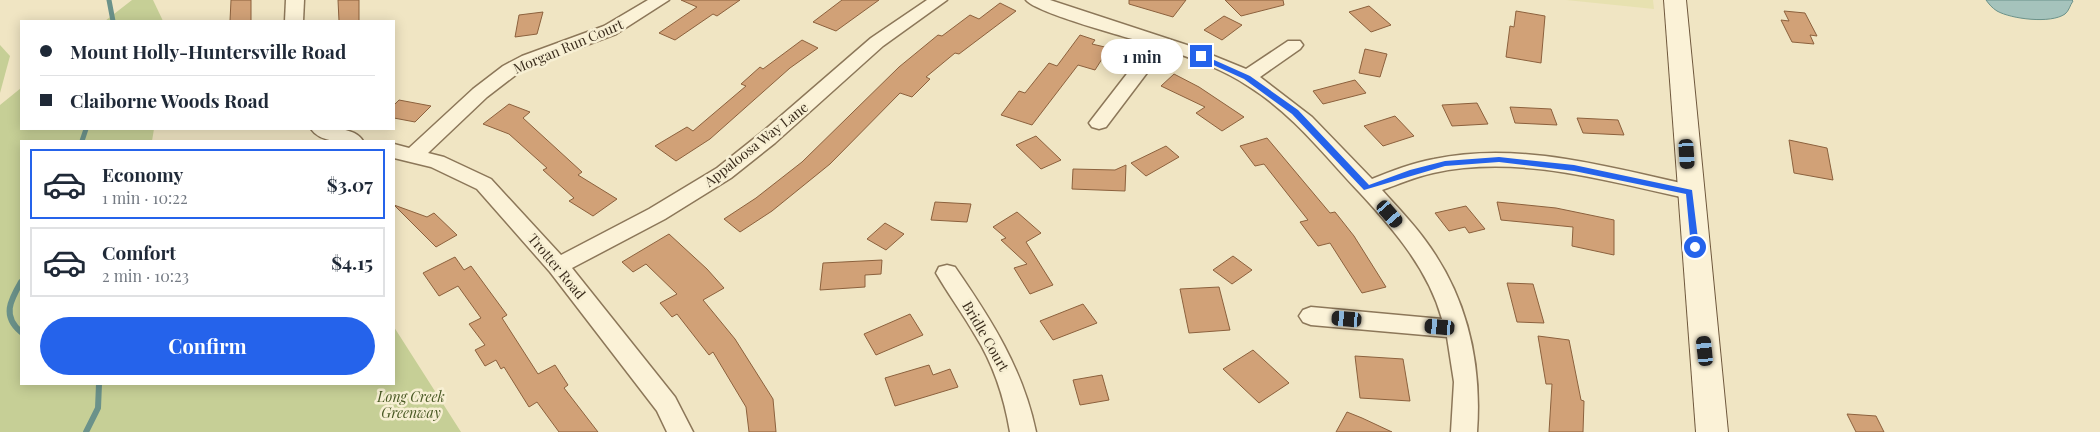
<!DOCTYPE html>
<meta charset="utf-8">
<style>
body{margin:0;font-family:"Playfair Display",serif;background:#f6f6f7;color:#1f2937;height:100vh;display:flex;flex-direction:column;font-size:19px;white-space:nowrap}
*{box-sizing:border-box;margin:0}
p{font-size:16px;color:#747a83}
.icon{flex:none;width:28px;height:28px;fill:none;stroke:currentColor;stroke-width:2;stroke-linecap:round;stroke-linejoin:round}
.map{position:relative;flex:1;overflow:hidden}
.panel{position:absolute;left:20px;top:140px;width:375px;height:245px;display:flex;flex-direction:column;background:#fff;border-radius:0px;box-shadow:0 2px 12px #0003}
.panel>*{flex:none}
.hud{position:absolute;left:20px;top:20px;width:375px;height:110px;border-radius:0px;box-shadow:0 2px 12px #0003;display:grid;align-content:center;height:110px;padding:0 20px;background:#fff}
.end{position:absolute;width:22px;height:22px;margin:-11px;border:6px solid #2563eb;background:#fff;box-shadow:0 0 0 2px #fff}
.from{border-radius:50%}
.bubble{position:absolute;height:35px;border-radius:18px;background:#fff;box-shadow:0 2px 12px #0003;font-size:16px;font-weight:700;line-height:35px;text-align:center}
.car{position:absolute;width:15px;height:30px;margin:-15px -8px;border-radius:6px;box-shadow:0 0 4px 1px #0007;background:linear-gradient(#222 24%,#8ab4d8 0 40%,#222 0 76%,#8ab4d8 0 86%,#222 0)}
.hud b{display:flex;align-items:center;gap:18px;height:48px;font-size:19px}
.hud b+b{border-top:1px solid #e0e1e3}
.hud i{width:12px;height:12px;background:#1f2937}
ul{padding:9px 0 0;list-style:none}
li{display:flex;align-items:center;gap:15px;height:70px;margin:0 10px 8px;padding:0 10px;border:2px solid #e0e1e3;border-radius:0px}
li div{flex:1}
li b{display:block;font-size:19px}
li em{font-style:normal;font-weight:700}
li.selected{border-color:#2563eb}
li>.icon{width:45px;height:45px;stroke-width:1.5}
.action{display:flex;gap:10px;margin-top:auto;padding:10px 20px}
.action a{flex:1;height:58px;border-radius:30px;background:#2563eb;color:#fff;font-size:20px;font-weight:700;line-height:58px;text-align:center}
.map>svg:first-child{display:block}
.farmland{fill:#e7e1b0}
.green{fill:#c6cf96}
.water{fill:#a5c3bc;stroke:#6b928a}
.lines{fill:none;stroke-linecap:round;stroke-linejoin:round}
.stream-far1{stroke:#6b928a;stroke-width:5}
.stream{stroke:#6b928a;stroke-width:6}
.building{fill:#d1a177;stroke:#8c613d}
.minor-casing{stroke:#8c7759;stroke-width:3}
.secondary-casing{stroke:#6e573c;stroke-width:2}
.minor{fill:#fbf2d7;fill-rule:evenodd}
.secondary{fill:#fbf2d7;fill-rule:evenodd}
.route{fill:#2563eb}
.labels{text-anchor:middle;dominant-baseline:central;stroke-width:5;stroke-linejoin:round;paint-order:stroke}
.street-label{font-size:14px;fill:#3b2d1d;stroke:#f7efd3}
.park-label{font-size:14px;font-style:italic;fill:#485823;stroke:#f7efd3}
</style>
<div class="map">
<svg width="2100" height="432" viewBox="0 0 2100 432">
<rect width="100%" height="100%" fill="#f0e5c3"/>
<polygon class="farmland" points="1566,0 1653,0 1654,9"/>
<g class="green">
<polygon points="132,0 153,0 163,21 105,21"/>
<polygon points="0,45 10,56 0,93"/>
<polygon points="21,88 21,129 154,129 152,141 21,141 21,384 394,384 394,327 461,432 0,432 0,105"/>
</g>
<path class="water" d="M 1986,0 L 2072,0 L 2073,1 C 2070,5 2069,11 2065,14 C 2051,24 2011,19 1997,11 C 1992,8 1989,4 1986,0 Z"/>
<g class="lines">
<g class="stream-far1">
<polyline points="109,0 113,21"/>
<polyline points="82,141 86,129"/>
</g>
<g class="stream">
<path d="M 21,282 C 10,301 2,316 21,332"/>
<polyline points="86,432 98,408 99,384"/>
</g>
</g>
<g class="building">
<polygon points="231,0 251,0 251,21 230,21"/>
<polygon points="338,0 359,0 359,21 339,21"/>
<polygon points="681,0 740,0 717,16 713,14 675,40 659,33 697,7"/>
<polygon points="842,0 879,0 836,31 813,22"/>
<polygon points="1129,0 1186,0 1173,17 1129,4"/>
<polygon points="1225,0 1283,0 1284,5 1241,16"/>
<polygon points="1000,3 1016,11 959,54 955,53 926,77 930,79 912,97 900,93 830,164 772,211 740,232 724,219 756,198 802,162 899,67 938,35 942,36 970,15 979,19"/>
<polygon points="1369,6 1391,25 1371,32 1349,12"/>
<polygon points="1516,11 1545,16 1541,63 1506,57 1510,26 1514,27"/>
<polygon points="1784,11 1805,13 1817,36 1810,35 1814,44 1792,42 1781,20 1789,21"/>
<polygon points="543,12 537,34 515,37 519,15"/>
<polygon points="1224,16 1242,25 1222,40 1204,30"/>
<polygon points="1080,35 1095,40 1092,44 1109,48 1095,70 1078,65 1032,125 1001,115 1019,91 1025,93 1049,63 1057,66"/>
<polygon points="802,40 818,48 790,68 710,139 676,161 655,146 687,127 693,131 746,86 741,84 760,67 763,69"/>
<polygon points="1365,49 1387,54 1380,77 1359,73"/>
<polygon points="1174,74 1199,87 1244,117 1222,131 1196,113 1205,107 1161,86"/>
<polygon points="1355,80 1366,93 1323,104 1313,91"/>
<polygon points="399,100 431,106 415,122 394,118 394,105"/>
<polygon points="1477,103 1488,124 1452,126 1442,105"/>
<polygon points="509,104 530,112 523,118 582,172 578,175 617,199 593,216 569,201 574,198 543,170 547,168 509,134 483,124"/>
<polygon points="1510,107 1551,109 1557,125 1515,123"/>
<polygon points="1395,116 1414,136 1383,146 1364,126"/>
<polygon points="1577,118 1618,120 1624,135 1583,133"/>
<polygon points="1036,136 1061,160 1041,169 1016,145"/>
<polygon points="1267,138 1330,213 1335,212 1354,236 1386,287 1362,293 1330,243 1318,246 1300,222 1308,220 1264,164 1255,166 1240,146"/>
<polygon points="1789,140 1827,148 1833,180 1794,173"/>
<polygon points="1166,146 1179,157 1146,176 1131,163"/>
<polygon points="1126,165 1125,191 1072,189 1073,169 1115,170"/>
<polygon points="935,202 971,204 967,222 931,220"/>
<polygon points="1497,202 1556,208 1614,220 1614,255 1572,246 1573,227 1501,220"/>
<polygon points="394,205 427,217 434,213 457,235 436,247"/>
<polygon points="1466,206 1485,229 1469,233 1465,227 1449,231 1435,213"/>
<polygon points="1017,212 1041,233 1026,242 1053,285 1030,294 1014,268 1027,264 1001,240 1006,238 993,227"/>
<polygon points="885,223 904,234 886,250 867,239"/>
<polygon points="669,234 707,269 724,288 703,300 735,339 773,399 776,432 749,432 746,407 713,352 709,355 677,314 672,317 660,303 677,294 646,264 633,272 622,262"/>
<polygon points="1233,256 1252,270 1232,284 1213,270"/>
<polygon points="455,257 464,270 471,266 507,315 502,318 538,374 555,365 568,385 564,388 598,432 559,432 537,402 529,407 504,367 501,369 496,360 485,366 475,350 485,345 469,324 481,318 458,286 439,296 423,273"/>
<polygon points="882,260 881,274 865,275 865,287 820,290 823,263"/>
<polygon points="1507,283 1533,284 1544,323 1517,322"/>
<polygon points="1219,287 1230,330 1189,333 1180,289"/>
<polygon points="1083,304 1097,323 1053,340 1040,321"/>
<polygon points="910,314 923,335 876,355 864,334"/>
<polygon points="1538,336 1569,340 1581,400 1584,401 1583,432 1549,432 1552,384 1546,384"/>
<polygon points="1253,350 1289,383 1259,403 1223,369"/>
<polygon points="1355,356 1403,359 1410,401 1360,398"/>
<polygon points="929,365 933,375 950,369 958,387 895,406 885,378"/>
<polygon points="1102,375 1109,400 1080,405 1073,380"/>
<polygon points="1347,412 1362,418 1392,432 1336,432"/>
<polygon points="1847,414 1876,416 1884,432 1856,432"/>
</g>
<g class="lines">
<g class="minor-casing">
<g id="minor">
<polygon points="286,0 304,0 303,21 285,21"/>
<polygon points="648,0 669,0 616,34 536,64 517,74 487,97 428,153 444,157 491,179 561,255 649,209 717,168 761,133 871,38 927,0 947,0 883,46 775,143 731,178 665,219 572,268 675,397 693,432 667,432 657,411 550,272 477,189 431,167 394,158 394,144 409,148 473,89 503,66 522,56 604,26"/>
<path d="M 1026,0 L 1050,0 L 1187,45 L 1246,69 L 1288,41 L 1300,41 L 1303,45 L 1300,49 L 1260,77 L 1312,117 L 1372,179 C 1392,171 1412,163 1434,159 C 1519,141 1607,167 1690,185 L 1697,187 L 1700,192 L 1697,197 L 1690,199 C 1607,181 1518,154 1433,173 C 1415,177 1399,184 1382,190 C 1396,206 1412,222 1425,240 C 1467,296 1482,363 1477,432 L 1451,432 L 1454,382 L 1447,337 L 1311,325 L 1303,322 L 1299,316 L 1303,310 L 1311,307 L 1442,319 C 1428,269 1394,230 1360,193 C 1324,155 1293,114 1248,86 C 1223,69 1193,59 1165,49 L 1106,127 L 1099,129 L 1092,127 L 1089,123 L 1092,119 L 1150,44 C 1129,38 1036,13 1026,0 Z"/>
<path d="M 311,129 C 326,128 354,126 363,141 C 348,142 321,144 311,129 Z"/>
<path d="M 947,265 L 955,267 C 991,319 1023,369 1036,432 L 1010,432 C 1004,397 994,365 975,335 C 963,314 948,294 936,273 L 939,267 Z"/>
</g>
</g>
<g class="secondary-casing">
<polygon id="secondary" points="1664,0 1686,0 1728,432 1696,432"/>
</g>
<use href="#minor" class="minor"/>
<use href="#secondary" class="secondary"/>
</g>
<polygon class="route" points="1198,55 1203,55 1250,76 1298,110 1369,185 1410,170 1445,161 1499,157 1574,165 1692,190 1699,247 1695,250 1691,247 1686,194 1574,171 1499,162 1445,166 1364,190 1292,114 1244,79 1198,58"/>
<g class="labels">
<g class="street-label">
<text transform="translate(568 46) rotate(-23)">Morgan Run Court</text>
<text transform="translate(756 144) rotate(-38)">Appaloosa Way Lane</text>
<text transform="translate(557 266) rotate(50)">Trotter Road</text>
<text transform="translate(986 336) rotate(60)">Bridle Court</text>
</g>
<g class="park-label">
<text x="411" y="396">Long Creek<tspan x="411" dy="16">Greenway</tspan></text>
</g>
</g>
</svg>
<i class="end from" style="left:1695px;top:247px"></i>
<i class="end" style="left:1201px;top:56px"></i>
<div class="bubble" style="left:1101px;top:39px;width:82px">1 min</div>
<i class="car" style="left:1687px;top:154px;rotate:176deg"></i>
<i class="car" style="left:1390px;top:214px;rotate:139deg"></i>
<i class="car" style="left:1347px;top:319px;rotate:275deg"></i>
<i class="car" style="left:1440px;top:327px;rotate:275deg"></i>
<i class="car" style="left:1705px;top:351px;rotate:354deg"></i>
<div class="hud">
<b><i class="from"></i>Mount Holly-Huntersville Road</b>
<b><i></i>Claiborne Woods Road</b>
</div>
<section class="panel">
<ul>
<li class="selected"><svg class="icon" aria-label="car" viewBox="0 0 24 24"><path d="M5 17H2v-5l4-1 3-4h7l3 4 3 1v5h-3M9 17h6M6 11h13"/><circle cx="7" cy="17" r="2"/><circle cx="17" cy="17" r="2"/></svg><div><b>Economy</b><p>1 min · 10:22</p></div><em>$3.07</em></li>
<li><svg class="icon" aria-label="car" viewBox="0 0 24 24"><path d="M5 17H2v-5l4-1 3-4h7l3 4 3 1v5h-3M9 17h6M6 11h13"/><circle cx="7" cy="17" r="2"/><circle cx="17" cy="17" r="2"/></svg><div><b>Comfort</b><p>2 min · 10:23</p></div><em>$4.15</em></li>
</ul>
<div class="action"><a>Confirm</a></div>
</section>
</div>
